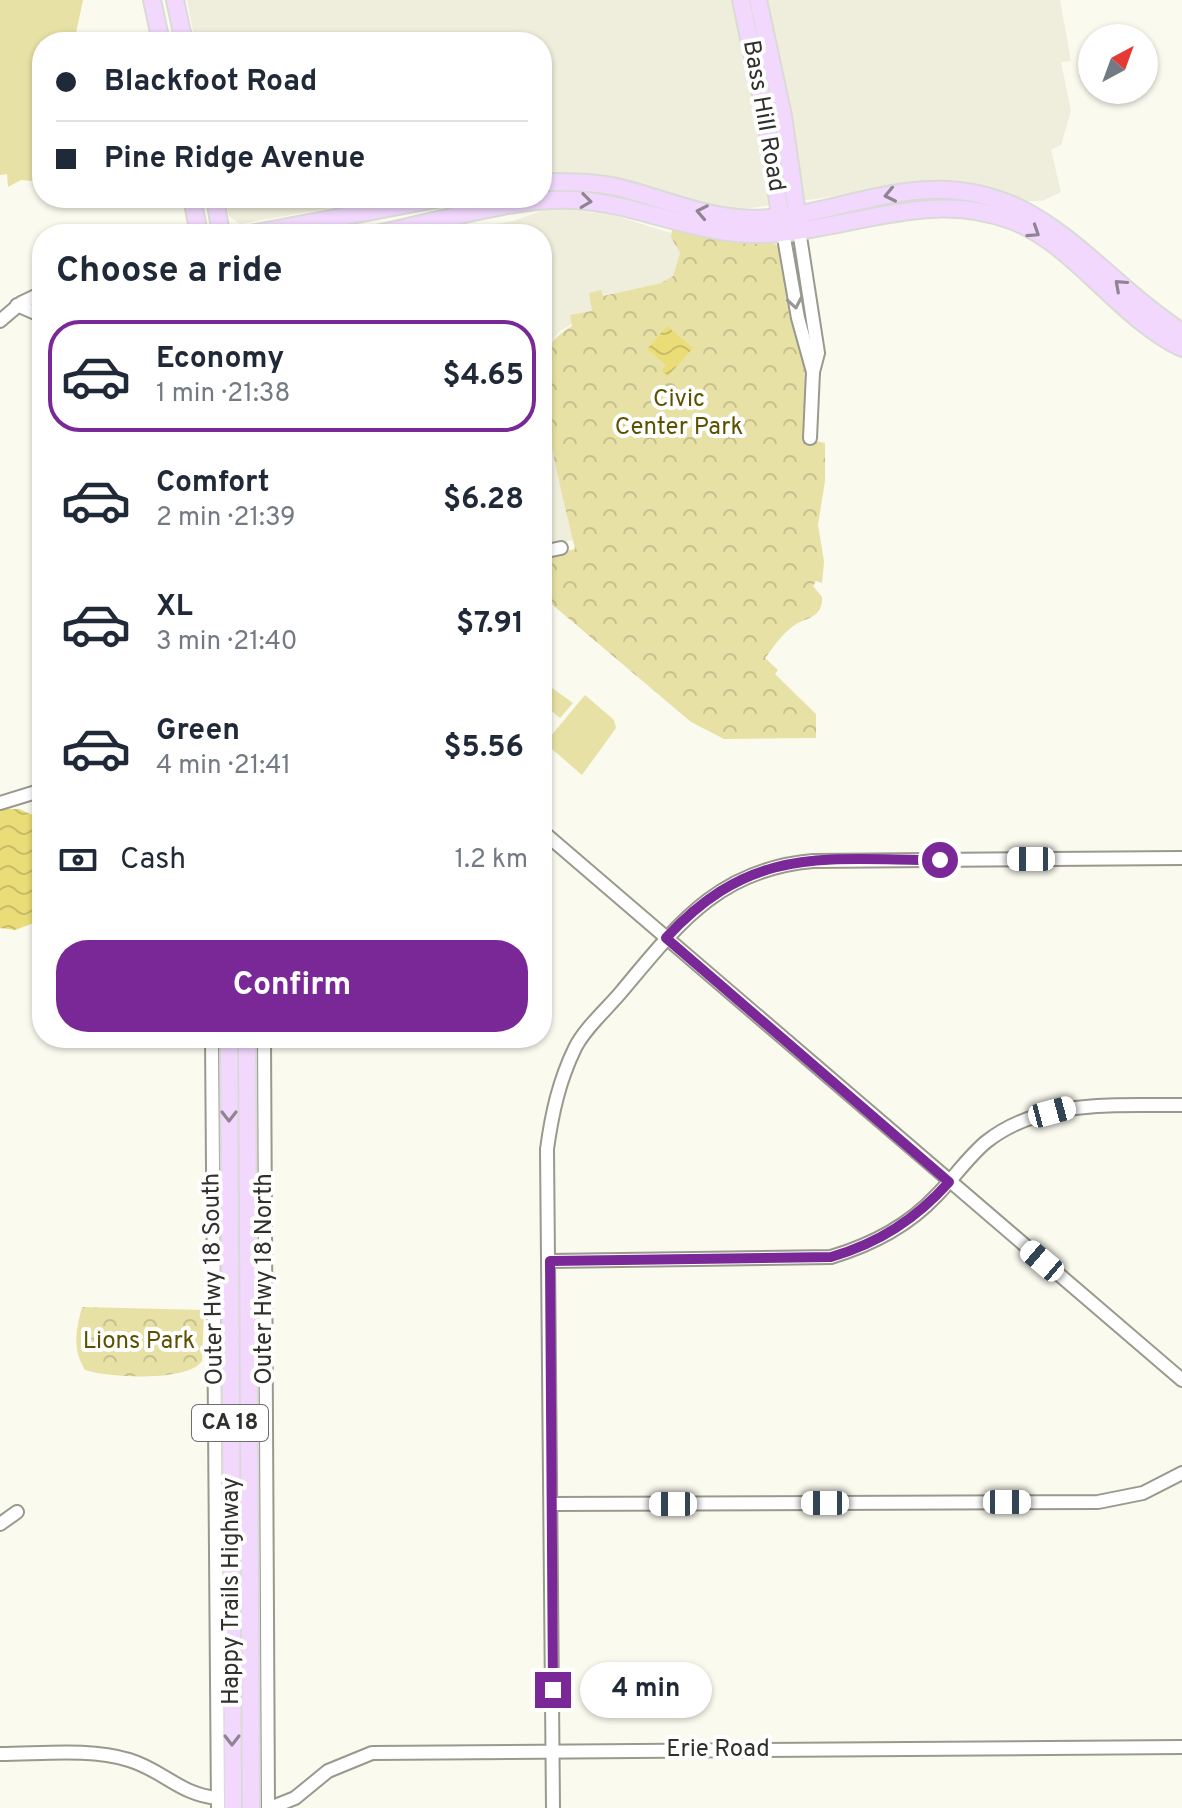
<!DOCTYPE html>
<meta charset="utf-8">
<style>
body{margin:0;font-family:Overpass,sans-serif;background:#f6f6f7;color:#1f2937;height:100vh;display:flex;flex-direction:column;font-size:30px;white-space:nowrap}
*{box-sizing:border-box;margin:0}
p{font-size:26px;color:#747a83}
.icon{flex:none;width:44px;height:44px;fill:none;stroke:currentColor;stroke-width:2;stroke-linecap:round;stroke-linejoin:round}
.map{position:relative;flex:1;overflow:hidden}
.panel{position:absolute;left:32px;top:224px;width:520px;height:824px;display:flex;flex-direction:column;background:#fff;border-radius:32px;box-shadow:0 2px 6px #0004}
.panel>*{flex:none}
.guide{position:absolute;left:32px;top:32px;width:520px;height:176px;border-radius:32px;box-shadow:0 2px 6px #0004;display:grid;align-content:center;height:176px;padding:0 24px;background:#fff}
.needle{width:52px;rotate:41deg}
.buttons{position:absolute;left:1078px;top:24px;display:grid;gap:16px}
.buttons a{display:grid;place-items:center;width:80px;height:80px;border-radius:50%;background:#fff;box-shadow:0 2px 6px #0004;font-size:40px}
.end{position:absolute;width:36px;height:36px;margin:-18px;border:10px solid #7a2898;background:#fff;box-shadow:0 0 0 4px #fff}
.from{border-radius:50%}
.bubble{position:absolute;height:56px;border-radius:28px;background:#fff;box-shadow:0 2px 6px #0004;font-size:26px;font-weight:700;line-height:56px;text-align:center}
.car{position:absolute;width:24px;height:48px;margin:-24px -12px;border-radius:10px;box-shadow:0 0 6px 2px #0007;background:linear-gradient(#fff 24%,#345 0 40%,#fff 0 76%,#345 0 86%,#fff 0)}
.guide b{display:flex;align-items:center;gap:28px;height:76px;font-size:30px}
.guide b+b{border-top:2px solid #e0e1e3}
.guide i{width:20px;height:20px;background:#1f2937}
ul{padding:0;list-style:none}
li{display:flex;align-items:center;gap:24px;height:112px;margin:0 16px 12px;padding:0 8px;border:4px solid transparent;border-radius:32px}
li div{flex:1}
li b{display:block;font-size:30px}
li em{font-style:normal;font-weight:700}
li.current{border-color:#7a2898}
li>.icon{width:72px;height:72px;stroke-width:1.5}
h2{padding:0 24px;font-size:36px;line-height:96px}
.pay{display:flex;align-items:center;gap:20px;height:88px;padding:0 24px;font-size:30px}
.pay p{margin-inline-start:auto}
.action{display:flex;gap:16px;margin-top:auto;padding:16px 24px}
.action a{flex:1;height:92px;border-radius:32px;background:#7a2898;color:#fff;font-size:32px;font-weight:700;line-height:92px;text-align:center}
.map>svg:first-child{display:block}
.built{fill:#efeddb}
.grass{fill:#e7e1a6}
.park{fill:url(#park-crowns)}
.water{fill:url(#water-waves)}
.lines{fill:none;stroke-linecap:round;stroke-linejoin:round}
.minor-casing{stroke:#99998e;stroke-width:16}
.major-casing{stroke:#dadad9;stroke-width:20}
.minor{stroke:#fff;stroke-width:12}
.major{stroke:#f1d8fc;stroke-width:16}
.oneway{stroke:#908494}
.oneway2{stroke:#989896}
.route{stroke:#7a2898;stroke-width:10}
.labels{text-anchor:middle;dominant-baseline:central;stroke-width:8;stroke-linejoin:round;paint-order:stroke}
.shield{fill:#fff;stroke:#6e6e6b;stroke-width:2}
.shield-label{font-size:22px;font-weight:bold;fill:#30302c}
.street-label{font-size:24px;fill:#30302c;stroke:#fff}
.park-label{font-size:24px;fill:#5b5200;stroke:#fff}
</style>
<div class="map">
<svg width="1182" height="1808" viewBox="0 0 1182 1808">
<defs>
<pattern id="park-crowns" width="20" height="18" patternUnits="userSpaceOnUse" patternTransform="scale(2)"><rect width="20" height="18" fill="#e7e1a6"/><path d="M2 6a3 3 0 1 1 6 0M12 15a3 3 0 1 1 6 0" fill="none" stroke="#c6c18f"/></pattern>
<pattern id="water-waves" width="16" height="10" patternUnits="userSpaceOnUse" patternTransform="scale(2)"><rect width="16" height="10" fill="#eadd78"/><path d="M0 5q4-4 8 0t8 0" fill="none" stroke="#c9be68"/></pattern>
</defs>
<rect width="100%" height="100%" fill="#fbfaef"/>
<g class="built">
<polygon points="187,0 1060,0 1071,61 1061,62 1071,111 1061,145 1051,150 1061,192 1042,201 1026,201 976,184 935,182 744,209 701,205 542,175 542,42 195,42"/>
<polygon points="225,198 387,198 240,224 229,216"/>
<polygon points="566,209 616,216 671,233 680,253 673,276 661,283 602,296 592,311 559,332 542,354 542,234 445,234 513,221 544,210"/>
<polygon points="542,390 573,540 542,548"/>
</g>
<g class="grass">
<polygon points="0,0 83,0 74,42 42,42 42,182 21,180 8,187 7,174 0,175"/>
<polygon points="548,685 573,703 560,718 542,703 542,692"/>
<polygon points="585,695 614,720 616,728 582,775 545,743"/>
</g>
<g class="park">
<path d="M 672,229 L 736,240 L 770,241 L 780,247 L 804,365 L 808,424 L 818,424 L 817,441 L 825,443 L 825,481 L 818,525 L 824,561 L 822,583 L 816,581 L 813,586 L 822,597 C 823,620 803,617 792,627 C 781,635 773,648 765,658 L 778,670 L 775,674 L 816,714 L 816,738 L 724,739 L 691,722 L 542,596 L 542,557 L 575,549 C 568,519 532,375 542,354 C 546,346 565,329 572,326 L 570,315 L 592,311 L 589,293 L 601,290 L 603,296 L 661,283 L 673,276 L 680,253 L 671,237 Z"/>
<path d="M 82,1307 L 204,1310 L 202,1361 C 188,1382 109,1378 85,1370 C 72,1349 76,1330 82,1307 Z"/>
</g>
<g class="water">
<polygon points="667,326 693,348 668,376 662,371 666,365 647,349"/>
<polygon points="0,809 19,809 42,819 42,920 15,930 0,928"/>
</g>
<g class="lines">
<g class="minor-casing">
<g id="minor">
<polyline points="799,230 818,353 813,372 810,438"/>
<polyline points="783,232 798,318 813,372"/>
<polyline points="17,305 42,316"/>
<polyline points="0,321 21,303 42,293"/>
<polyline points="542,552 561,548"/>
<polyline points="0,803 36,792"/>
<polyline points="542,831 1182,1380"/>
<polyline points="212,1038 218,1808"/>
<polyline points="264,1038 268,1808"/>
<path d="M 550,1261 L 831,1257 C 871,1245 907,1227 936,1196 C 953,1179 968,1157 986,1142 C 1041,1098 1117,1106 1182,1105"/>
<polyline points="552,1504 1098,1502 1143,1493 1182,1473"/>
<polyline points="0,1524 17,1512"/>
<path d="M 0,1754 C 41,1754 90,1748 129,1760 C 163,1770 180,1795 218,1798"/>
<polyline points="270,1808 295,1798 328,1771 372,1753 1182,1747"/>
<path d="M 553,1808 L 547,1149 C 552,1113 559,1081 575,1048 C 585,1028 607,1009 622,991 C 678,924 719,869 813,861 L 1182,858"/>
</g>
</g>
<g class="major-casing">
<g id="major">
<polyline points="152,0 161,42"/>
<polyline points="175,0 184,42"/>
<polyline points="741,0 764,109 782,227"/>
<polyline points="758,0 783,116 798,221"/>
<path d="M 542,182 C 569,182 595,182 621,188 C 660,198 697,214 738,218 C 794,223 851,199 906,192 C 1037,173 1087,270 1182,332"/>
<polyline points="192,198 199,234"/>
<polyline points="215,198 221,234"/>
<polyline points="251,234 441,198"/>
<path d="M 377,234 C 436,222 515,197 573,200 C 638,203 697,236 763,234 C 849,231 928,188 1013,221 C 1074,244 1120,319 1182,348"/>
<polyline points="229,1038 233,1808"/>
<polyline points="247,1038 251,1808"/>
</g>
</g>
<use href="#minor" class="minor"/>
<use href="#major" class="major"/>
</g>
<defs><path id="oneway-chevron" d="M-2-3.5L2.5 0L-2 3.5" fill="none" stroke-width="1.6" stroke-linecap="round" stroke-linejoin="round" transform="scale(2)"/></defs>
<g class="oneway">
<use href="#oneway-chevron" transform="translate(890 195) rotate(168)"/>
<use href="#oneway-chevron" transform="translate(586 201) rotate(7)"/>
<use href="#oneway-chevron" transform="translate(702 212) rotate(-169)"/>
<use href="#oneway-chevron" transform="translate(1034 232) rotate(33)"/>
<use href="#oneway-chevron" transform="translate(1120 285) rotate(-138)"/>
<use href="#oneway-chevron" transform="translate(229 1116) rotate(90)"/>
<use href="#oneway-chevron" transform="translate(232 1740) rotate(90)"/>
</g>
<use class="oneway2" href="#oneway-chevron" transform="translate(795 303) rotate(80)"/>
<g class="lines">
<path class="route" d="M 553,1690 L 550,1261 L 831,1257 C 879,1243 916,1219 949,1182 L 666,938 C 753,844 823,860 940,860"/>
</g>
<g class="labels">
<rect class="shield" x="192" y="1405" width="76" height="36" rx="6"/>
<g class="shield-label">
<text x="230" y="1423">CA 18</text>
</g>
<g class="street-label">
<text transform="translate(763 116) rotate(80)">Bass Hill Road</text>
<text transform="translate(214 1279) rotate(-91)">Outer Hwy 18 South</text>
<text transform="translate(265 1279) rotate(-90)">Outer Hwy 18 North</text>
<text transform="translate(232 1591) rotate(-90)">Happy Trails Highway</text>
<text x="718" y="1750">Erie Road</text>
</g>
<g class="park-label">
<text x="679" y="400">Civic<tspan x="679" dy="28">Center Park</tspan></text>
<text x="139" y="1342">Lions Park</text>
</g>
</g>
</svg>
<div class="buttons">
<a><svg class="needle" viewBox="-14 -14 28 28"><path d="M0-13l5 13h-10z" fill="#e53935"/><path d="M0 13l5-13h-10z" fill="#747a83"/></svg></a>
</div>
<i class="end from" style="left:940px;top:860px"></i>
<i class="end" style="left:553px;top:1690px"></i>
<div class="bubble" style="left:580px;top:1662px;width:132px">4 min</div>
<i class="car" style="left:1031px;top:859px;rotate:270deg"></i>
<i class="car" style="left:1052px;top:1112px;rotate:75deg"></i>
<i class="car" style="left:1042px;top:1261px;rotate:310deg"></i>
<i class="car" style="left:1007px;top:1502px;rotate:90deg"></i>
<i class="car" style="left:825px;top:1503px;rotate:270deg"></i>
<i class="car" style="left:673px;top:1504px;rotate:270deg"></i>
<div class="guide">
<b><i class="from"></i>Blackfoot Road</b>
<b><i></i>Pine Ridge Avenue</b>
</div>
<section class="panel">
<h2>Choose a ride</h2>
<ul>
<li class="current"><svg class="icon" aria-label="car" viewBox="0 0 24 24"><path d="M5 17H2v-5l4-1 3-4h7l3 4 3 1v5h-3M9 17h6M6 11h13"/><circle cx="7" cy="17" r="2"/><circle cx="17" cy="17" r="2"/></svg><div><b>Economy</b><p>1 min · 21:38</p></div><em>$4.65</em></li>
<li><svg class="icon" aria-label="car" viewBox="0 0 24 24"><path d="M5 17H2v-5l4-1 3-4h7l3 4 3 1v5h-3M9 17h6M6 11h13"/><circle cx="7" cy="17" r="2"/><circle cx="17" cy="17" r="2"/></svg><div><b>Comfort</b><p>2 min · 21:39</p></div><em>$6.28</em></li>
<li><svg class="icon" aria-label="car" viewBox="0 0 24 24"><path d="M5 17H2v-5l4-1 3-4h7l3 4 3 1v5h-3M9 17h6M6 11h13"/><circle cx="7" cy="17" r="2"/><circle cx="17" cy="17" r="2"/></svg><div><b>XL</b><p>3 min · 21:40</p></div><em>$7.91</em></li>
<li><svg class="icon" aria-label="car" viewBox="0 0 24 24"><path d="M5 17H2v-5l4-1 3-4h7l3 4 3 1v5h-3M9 17h6M6 11h13"/><circle cx="7" cy="17" r="2"/><circle cx="17" cy="17" r="2"/></svg><div><b>Green</b><p>4 min · 21:41</p></div><em>$5.56</em></li>
</ul>
<div class="pay"><svg class="icon" aria-label="cash" viewBox="0 0 24 24"><path d="M3 7h18v10H3z"/><circle cx="12" cy="12" r="2"/></svg>Cash<p>1.2 km</p></div>
<div class="action"><a>Confirm</a></div>
</section>
</div>
